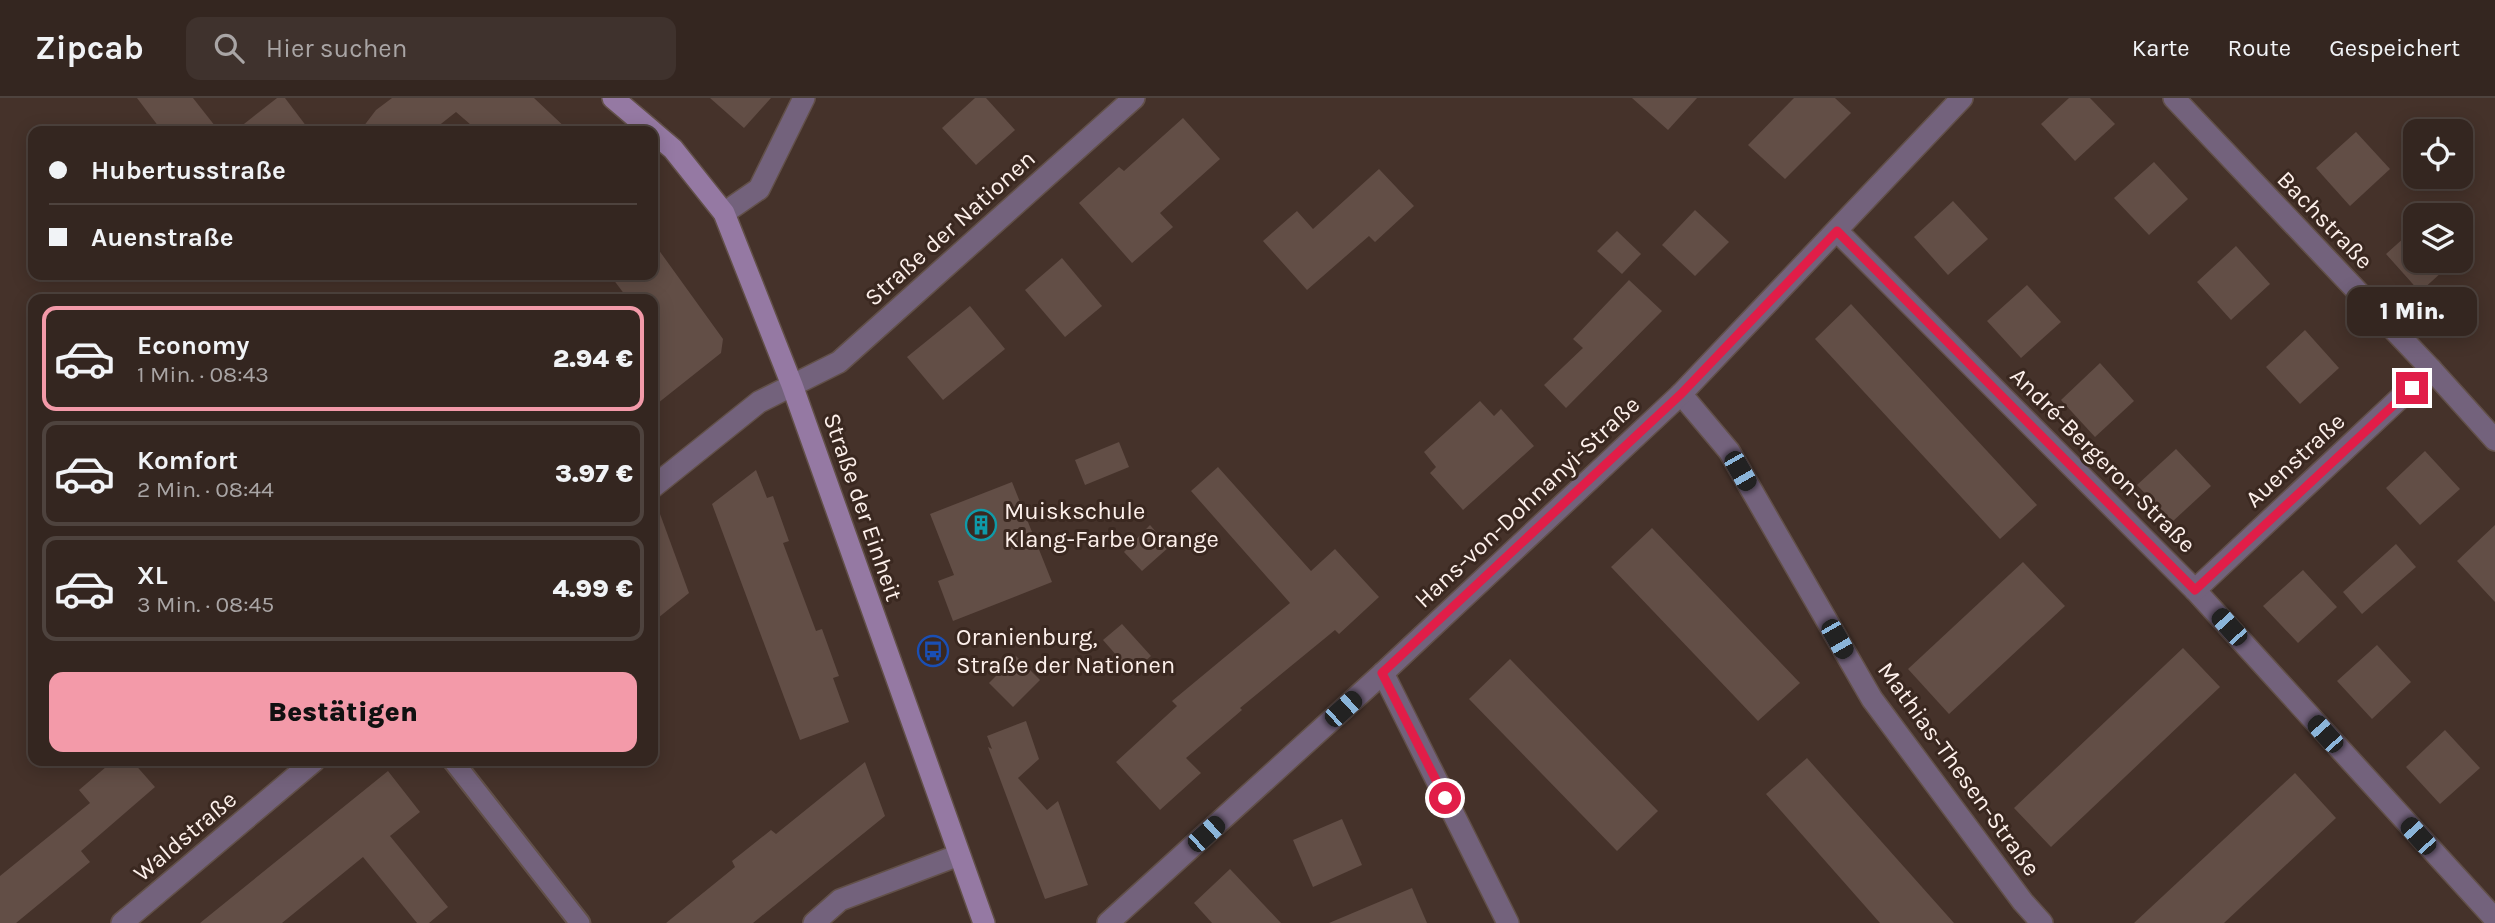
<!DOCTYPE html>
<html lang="de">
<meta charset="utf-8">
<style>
body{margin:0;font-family:Karla,sans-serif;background:#3f322d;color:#f1f3f6;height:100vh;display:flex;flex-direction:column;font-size:26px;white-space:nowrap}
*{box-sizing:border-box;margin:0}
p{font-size:23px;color:#a9a5a5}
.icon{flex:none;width:38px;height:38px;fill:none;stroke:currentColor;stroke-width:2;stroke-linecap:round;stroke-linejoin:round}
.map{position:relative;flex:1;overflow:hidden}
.drawer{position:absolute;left:28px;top:196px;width:630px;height:472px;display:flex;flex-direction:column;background:#342620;border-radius:14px;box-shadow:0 4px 18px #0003,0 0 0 2px #4e433e}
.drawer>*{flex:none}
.banner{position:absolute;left:28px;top:28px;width:630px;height:154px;border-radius:14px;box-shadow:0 4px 18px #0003,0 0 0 2px #4e433e;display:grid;align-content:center;height:154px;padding:0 21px;background:#342620}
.fabs{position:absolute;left:2403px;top:21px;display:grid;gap:14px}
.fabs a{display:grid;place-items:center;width:70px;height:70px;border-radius:14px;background:#342620;box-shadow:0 4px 18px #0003,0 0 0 2px #4e433e;font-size:35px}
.end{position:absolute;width:32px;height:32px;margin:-16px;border:9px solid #e11d48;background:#fff;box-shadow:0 0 0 4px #fff}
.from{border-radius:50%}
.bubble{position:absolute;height:49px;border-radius:14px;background:#342620;box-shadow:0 4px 18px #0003,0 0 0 2px #4e433e;font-size:23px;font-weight:800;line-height:49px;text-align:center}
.car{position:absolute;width:21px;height:42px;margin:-21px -10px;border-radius:9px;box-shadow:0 0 5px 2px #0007;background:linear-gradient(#222 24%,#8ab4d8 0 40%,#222 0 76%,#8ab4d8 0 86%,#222 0)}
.banner b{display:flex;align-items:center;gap:24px;height:66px;font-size:26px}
.banner b+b{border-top:2px solid #4e433e}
.banner i{width:18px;height:18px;background:#f1f3f6}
ul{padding:12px 0 0;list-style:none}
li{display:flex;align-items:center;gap:21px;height:105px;margin:0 14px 10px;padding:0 7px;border:4px solid #4e433e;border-radius:14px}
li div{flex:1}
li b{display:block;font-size:26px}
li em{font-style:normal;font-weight:800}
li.on{border-color:#f39aa9}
li>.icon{width:63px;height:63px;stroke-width:1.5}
.primary-button{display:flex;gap:14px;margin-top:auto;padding:14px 21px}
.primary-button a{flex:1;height:80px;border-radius:14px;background:#f39aa9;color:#111;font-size:28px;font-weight:800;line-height:80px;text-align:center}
header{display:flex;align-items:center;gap:42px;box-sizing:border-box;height:98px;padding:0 35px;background:#342620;border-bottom:2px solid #4e433e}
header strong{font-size:33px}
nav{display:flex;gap:38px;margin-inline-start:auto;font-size:24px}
.search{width:490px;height:63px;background:#3f322d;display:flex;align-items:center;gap:18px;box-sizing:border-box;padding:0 24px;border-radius:14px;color:#a9a5a5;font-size:26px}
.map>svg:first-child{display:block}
.building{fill:#624e46}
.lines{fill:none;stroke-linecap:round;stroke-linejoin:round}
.lane-casing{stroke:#625049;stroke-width:23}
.street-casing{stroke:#625049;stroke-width:24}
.secondary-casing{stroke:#625049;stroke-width:24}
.lane{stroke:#73627c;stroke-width:19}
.street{stroke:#73627c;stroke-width:21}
.secondary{stroke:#9579a3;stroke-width:21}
.route{stroke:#e11d48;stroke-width:9}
.labels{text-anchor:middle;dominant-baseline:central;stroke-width:6;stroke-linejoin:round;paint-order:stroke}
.street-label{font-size:24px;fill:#fdf0eb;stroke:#3a2820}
.poi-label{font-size:24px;fill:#fdf0eb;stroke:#3a2820;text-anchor:start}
</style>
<header>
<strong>Zipcab</strong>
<div class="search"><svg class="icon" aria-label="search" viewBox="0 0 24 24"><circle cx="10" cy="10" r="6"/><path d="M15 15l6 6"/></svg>Hier suchen</div>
<nav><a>Karte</a><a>Route</a><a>Gespeichert</a></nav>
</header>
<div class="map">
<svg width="2495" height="825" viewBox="0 0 2495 825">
<rect width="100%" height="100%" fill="#45322a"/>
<g class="building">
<polygon points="137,0 193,0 219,33 162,33"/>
<polygon points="277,0 285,0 310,33 235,33"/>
<polygon points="392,0 534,0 569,33 478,33 456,14 432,33 360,33 376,12"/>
<polygon points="710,0 771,0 744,30"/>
<polygon points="975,0 986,0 1015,32 976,67 942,30"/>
<polygon points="1632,0 1697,0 1668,32"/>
<polygon points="1794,0 1835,0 1851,15 1785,81 1748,47"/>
<polygon points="2069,0 2090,0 2115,26 2075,63 2041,26"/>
<polygon points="1183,20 1220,61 1160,115 1173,129 1132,165 1079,105 1119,69 1124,73"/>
<polygon points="2356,34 2390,71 2350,108 2316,70"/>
<polygon points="2154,64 2188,101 2149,137 2114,100"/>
<polygon points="1379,71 1414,108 1375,144 1369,138 1307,192 1263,143 1297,113 1313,131"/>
<polygon points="1953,103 1988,141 1948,177 1914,139"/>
<polygon points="1695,112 1729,144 1695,178 1662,147"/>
<polygon points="2415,130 2415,163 2454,163 2420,194 2386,156"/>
<polygon points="1617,133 1641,156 1622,176 1597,153"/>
<polygon points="653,144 723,241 721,255 653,309 653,201 628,201 610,177 653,177"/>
<polygon points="2236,148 2270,186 2231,222 2197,184"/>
<polygon points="1062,160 1102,208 1065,239 1025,192"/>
<polygon points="1629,182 1662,213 1566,310 1544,287 1583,250 1573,241"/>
<polygon points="2027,187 2061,224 2021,260 1987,223"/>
<polygon points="1851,206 2037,407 2000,441 1815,241"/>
<polygon points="970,208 1005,251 943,302 907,259"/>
<polygon points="2305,232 2339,270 2300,306 2266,269"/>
<polygon points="2100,265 2134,303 2095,339 2061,302"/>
<polygon points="1480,303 1494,318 1501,311 1534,348 1463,412 1430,375 1436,369 1424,354"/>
<polygon points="1119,344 1129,369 1085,387 1075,362"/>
<polygon points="2176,351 2211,388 2172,424 2137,387"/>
<polygon points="2425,353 2460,391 2420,427 2386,390"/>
<polygon points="1218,369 1311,473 1335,451 1379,499 1339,536 1335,532 1240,610 1242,612 1186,660 1201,675 1160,712 1116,664 1177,608 1172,603 1290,505 1191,393"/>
<polygon points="756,372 767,400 773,398 789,443 783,445 816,533 822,531 839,578 833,580 849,624 800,642 712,406"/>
<polygon points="1012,384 1052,484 953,523 938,483 954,477 930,416"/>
<polygon points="653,405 656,405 689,495 653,524"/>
<polygon points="1150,427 1169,449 1142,473 1124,454"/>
<polygon points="2495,427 2495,504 2457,463"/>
<polygon points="1652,430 1800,585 1758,623 1611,469"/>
<polygon points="2396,446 2416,469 2362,516 2343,494"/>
<polygon points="2023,464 2065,508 1949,616 1908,571"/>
<polygon points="2303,472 2337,509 2298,545 2263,508"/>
<polygon points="1122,526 1151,558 1132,575 1103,542"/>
<polygon points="2377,547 2411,584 2372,621 2337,583"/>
<polygon points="2183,550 2220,589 2051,749 2014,710"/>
<polygon points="1016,558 1040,582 1013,609 989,585"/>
<polygon points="1510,561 1658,713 1617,753 1469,601"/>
<polygon points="1026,623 1039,661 1018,680 1047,712 1058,703 1088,787 1045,801 988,649 992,651 987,638"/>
<polygon points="2445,632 2480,670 2440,706 2406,669"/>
<polygon points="1807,660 1954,825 1880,825 1766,696"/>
<polygon points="113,663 132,663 155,689 81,753 90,764 16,825 0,825 0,778 90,705 79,692"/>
<polygon points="865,664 885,718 753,825 666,825 735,769 732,763 771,732 776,736"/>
<polygon points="388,673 420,714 390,738 448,809 429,825 417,825 363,759 282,825 200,825"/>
<polygon points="2295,675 2336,720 2224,825 2134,825"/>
<polygon points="1342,721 1362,767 1313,789 1293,742"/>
<polygon points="1230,771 1281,825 1212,825 1194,805"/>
<polygon points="1412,790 1427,825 1329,825"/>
</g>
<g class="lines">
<g class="lane-casing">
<polyline id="lane" points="453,663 580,825"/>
</g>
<g class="street-casing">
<g id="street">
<polyline points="2174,0 2431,271 2495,342"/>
<polyline points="724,115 759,91 804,0"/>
<polyline points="1837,133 2195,492 2495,821"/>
<polyline points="1681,296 1729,353 1872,601 2023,804 2042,825"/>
<polyline points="653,389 759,304 839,264 1134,0"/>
<polyline points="2195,492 2431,271"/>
<polyline points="1383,575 1508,825"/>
<polyline points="122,825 314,663"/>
<polyline points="814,825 840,802 959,757"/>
<polyline points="1108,825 1383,575 1681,296 1962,0"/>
</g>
</g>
<g class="secondary-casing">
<g id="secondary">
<polyline points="613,0 652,33"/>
<polyline points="653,34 673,51 724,115 792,287 984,825"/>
</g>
</g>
<use href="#lane" class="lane"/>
<use href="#street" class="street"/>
<use href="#secondary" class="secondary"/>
</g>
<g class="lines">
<polyline class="route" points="1445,700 1382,575 1681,296 1837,133 2195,492 2412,290"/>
</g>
<defs>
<g id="building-ring" transform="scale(1.575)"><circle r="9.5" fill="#3a2820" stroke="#0f9aa8" stroke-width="1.5"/><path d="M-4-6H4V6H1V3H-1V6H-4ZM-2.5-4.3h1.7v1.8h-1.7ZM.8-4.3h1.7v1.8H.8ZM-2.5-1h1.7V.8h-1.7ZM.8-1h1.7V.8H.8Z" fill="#0f9aa8"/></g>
<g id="bus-ring" transform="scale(1.575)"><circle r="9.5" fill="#3a2820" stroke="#1a4fb4" stroke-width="1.5"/><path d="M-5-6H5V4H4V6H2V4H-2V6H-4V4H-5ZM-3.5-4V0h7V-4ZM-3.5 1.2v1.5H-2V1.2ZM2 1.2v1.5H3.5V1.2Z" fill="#1a4fb4"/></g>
</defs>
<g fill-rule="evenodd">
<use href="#building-ring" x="981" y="427"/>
<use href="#bus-ring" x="933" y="553"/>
</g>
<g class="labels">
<g class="street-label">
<text transform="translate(2325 122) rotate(46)">Bachstraße</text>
<text transform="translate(950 130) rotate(-42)">Straße der Nationen</text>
<text transform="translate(2103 362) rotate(45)">André-Bergeron-Straße</text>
<text transform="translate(2295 362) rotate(-43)">Auenstraße</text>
<text transform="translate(1527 404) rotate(-43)">Hans-von-Dohnanyi-Straße</text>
<text transform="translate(863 409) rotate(71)">Straße der Einheit</text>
<text transform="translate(1959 671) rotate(54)">Mathias-Thesen-Straße</text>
<text transform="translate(185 738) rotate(-40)">Waldstraße</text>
</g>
<g class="poi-label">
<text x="1004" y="413">Muiskschule<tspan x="1004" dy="28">Klang-Farbe Orange</tspan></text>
<text x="956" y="539">Oranienburg,<tspan x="956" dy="28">Straße der Nationen</tspan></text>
</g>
</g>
</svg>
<div class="fabs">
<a><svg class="icon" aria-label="locate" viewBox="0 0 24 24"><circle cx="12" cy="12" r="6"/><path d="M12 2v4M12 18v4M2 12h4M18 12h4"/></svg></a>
<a><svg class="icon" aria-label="layers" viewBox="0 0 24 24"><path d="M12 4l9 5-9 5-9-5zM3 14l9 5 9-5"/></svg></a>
</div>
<i class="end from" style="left:1445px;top:700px"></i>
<i class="end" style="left:2412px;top:290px"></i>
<div class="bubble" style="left:2347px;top:189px;width:130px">1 Min.</div>
<i class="car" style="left:1740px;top:373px;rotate:150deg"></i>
<i class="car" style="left:2229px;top:529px;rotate:318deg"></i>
<i class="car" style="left:1837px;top:541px;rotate:150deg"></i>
<i class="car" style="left:1343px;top:611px;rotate:48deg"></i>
<i class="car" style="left:2325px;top:636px;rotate:318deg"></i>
<i class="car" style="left:1206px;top:736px;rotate:48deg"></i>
<i class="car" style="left:2418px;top:738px;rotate:318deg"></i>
<div class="banner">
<b><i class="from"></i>Hubertusstraße</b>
<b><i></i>Auenstraße</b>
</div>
<section class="drawer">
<ul>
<li class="on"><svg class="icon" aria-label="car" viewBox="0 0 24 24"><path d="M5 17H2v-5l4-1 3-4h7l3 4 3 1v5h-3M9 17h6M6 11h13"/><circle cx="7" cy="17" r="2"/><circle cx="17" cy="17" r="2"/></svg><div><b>Economy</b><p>1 Min. · 08:43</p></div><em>2.94 €</em></li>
<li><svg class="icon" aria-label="car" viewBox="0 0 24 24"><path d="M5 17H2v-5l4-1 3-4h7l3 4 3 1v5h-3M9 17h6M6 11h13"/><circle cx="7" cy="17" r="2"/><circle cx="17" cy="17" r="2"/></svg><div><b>Komfort</b><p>2 Min. · 08:44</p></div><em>3.97 €</em></li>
<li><svg class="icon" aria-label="car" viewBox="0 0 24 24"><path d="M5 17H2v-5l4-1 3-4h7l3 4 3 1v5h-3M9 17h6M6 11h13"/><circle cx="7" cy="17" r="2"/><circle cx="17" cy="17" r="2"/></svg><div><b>XL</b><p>3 Min. · 08:45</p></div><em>4.99 €</em></li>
</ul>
<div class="primary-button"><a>Bestätigen</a></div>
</section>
</div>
